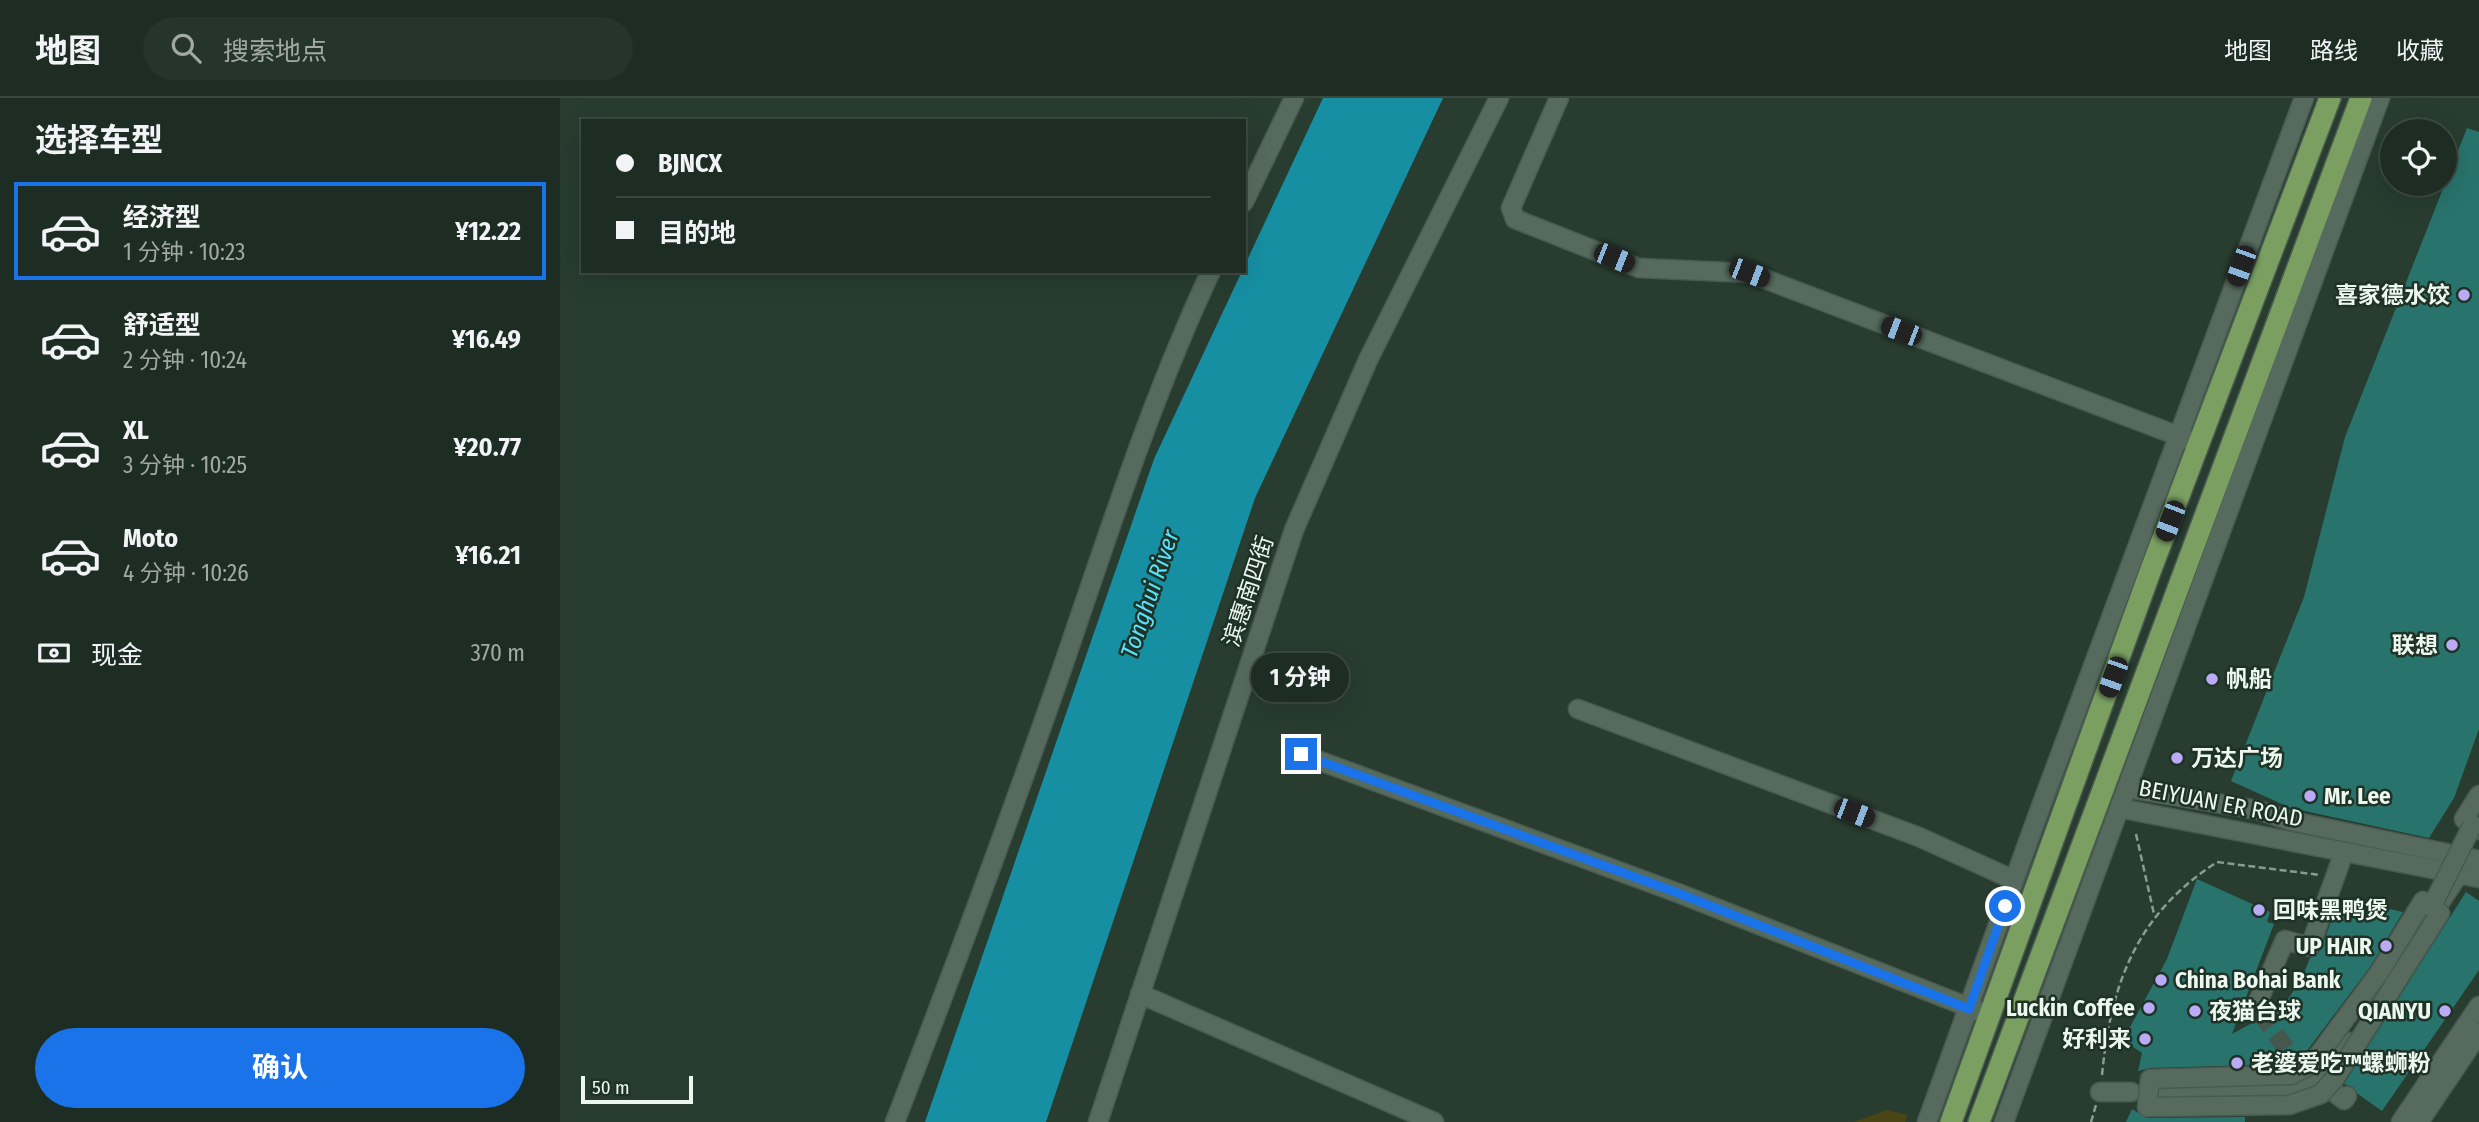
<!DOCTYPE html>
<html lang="zh">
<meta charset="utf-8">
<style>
body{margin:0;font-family:"Fira Sans Condensed","Noto Sans SC",sans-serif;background:#26352c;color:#f1f3f6;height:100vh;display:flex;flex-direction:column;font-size:26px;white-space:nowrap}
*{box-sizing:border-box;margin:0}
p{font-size:23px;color:#a1a8a6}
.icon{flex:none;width:38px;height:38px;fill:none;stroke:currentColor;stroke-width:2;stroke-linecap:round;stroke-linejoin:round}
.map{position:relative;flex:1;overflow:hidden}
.details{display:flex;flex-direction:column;background:#1e2d24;width:560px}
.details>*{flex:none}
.banner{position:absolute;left:21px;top:21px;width:665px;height:154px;border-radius:0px;box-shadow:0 7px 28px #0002,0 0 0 2px #3c4941;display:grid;align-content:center;height:154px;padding:0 35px;background:#1e2d24}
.controls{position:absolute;left:1820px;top:21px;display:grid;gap:14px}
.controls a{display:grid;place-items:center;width:77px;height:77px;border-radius:50%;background:#1e2d24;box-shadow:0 7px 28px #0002,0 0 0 2px #3c4941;font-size:35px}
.scale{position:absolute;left:21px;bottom:18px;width:112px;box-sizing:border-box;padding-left:7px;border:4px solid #ebf7ef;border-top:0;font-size:19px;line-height:24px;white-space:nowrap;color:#ebf7ef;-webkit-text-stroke:5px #1e3226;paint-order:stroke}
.end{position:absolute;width:32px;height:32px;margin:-16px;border:9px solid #1a73e8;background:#fff;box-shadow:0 0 0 4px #fff}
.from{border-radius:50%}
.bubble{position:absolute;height:49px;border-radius:24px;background:#1e2d24;box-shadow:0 7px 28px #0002,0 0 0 2px #3c4941;font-size:23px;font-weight:700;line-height:49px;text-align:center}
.car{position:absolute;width:21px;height:42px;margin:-21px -10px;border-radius:9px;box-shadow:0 0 5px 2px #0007;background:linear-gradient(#222 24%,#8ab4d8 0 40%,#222 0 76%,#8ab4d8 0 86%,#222 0)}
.banner b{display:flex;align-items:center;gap:24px;height:66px;font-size:26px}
.banner b+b{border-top:2px solid #3c4941}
.banner i{width:18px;height:18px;background:#f1f3f6}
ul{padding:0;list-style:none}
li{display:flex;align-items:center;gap:21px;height:98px;margin:0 14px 10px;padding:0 21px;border:4px solid transparent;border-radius:0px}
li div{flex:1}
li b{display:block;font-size:26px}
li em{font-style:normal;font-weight:700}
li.on{border-color:#1a73e8}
li>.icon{width:63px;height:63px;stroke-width:1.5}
h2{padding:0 35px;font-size:32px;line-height:84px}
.pay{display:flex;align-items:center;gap:18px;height:77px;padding:0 35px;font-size:26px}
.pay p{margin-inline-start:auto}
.action{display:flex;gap:14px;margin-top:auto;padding:14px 35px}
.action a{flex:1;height:80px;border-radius:42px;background:#1a73e8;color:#fff;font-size:28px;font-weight:700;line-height:80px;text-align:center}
header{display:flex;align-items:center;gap:42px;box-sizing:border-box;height:98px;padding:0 35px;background:#1e2d24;border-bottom:2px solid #3c4941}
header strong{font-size:33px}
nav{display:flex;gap:38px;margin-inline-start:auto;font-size:24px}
.search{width:490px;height:63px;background:#26352c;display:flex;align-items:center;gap:18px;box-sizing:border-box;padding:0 24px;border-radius:38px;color:#a1a8a6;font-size:26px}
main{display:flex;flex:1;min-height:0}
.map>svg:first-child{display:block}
.green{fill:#4a4515}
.water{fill:#178fa3}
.building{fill:#28746c}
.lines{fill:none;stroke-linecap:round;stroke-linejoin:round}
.minor-tunnel{stroke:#45584d;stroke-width:18;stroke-dasharray:18 9;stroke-linecap:butt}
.minor-casing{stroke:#495a50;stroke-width:21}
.major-casing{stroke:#495a50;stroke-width:24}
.path{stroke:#8b9b91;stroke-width:2.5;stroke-dasharray:7 3.5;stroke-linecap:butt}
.minor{stroke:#566b5e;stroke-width:18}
.major{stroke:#7a9f61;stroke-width:21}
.minor-bridge-casing{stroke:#495a50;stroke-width:21;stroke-linecap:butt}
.minor-bridge{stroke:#566b5e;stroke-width:18}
.route{stroke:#1a73e8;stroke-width:9}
.poi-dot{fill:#bbaaf6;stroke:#1e3226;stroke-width:2.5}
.labels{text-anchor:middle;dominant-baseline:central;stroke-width:5;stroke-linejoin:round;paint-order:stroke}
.poi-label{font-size:23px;font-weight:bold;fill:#ebf7ef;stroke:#1e3226;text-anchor:start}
.street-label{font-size:23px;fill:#ebf7ef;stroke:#1e3226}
.water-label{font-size:24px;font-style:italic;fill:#57e3fe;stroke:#1e3226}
</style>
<header>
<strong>地图</strong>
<div class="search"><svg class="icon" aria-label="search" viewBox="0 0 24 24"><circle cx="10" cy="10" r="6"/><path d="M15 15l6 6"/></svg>搜索地点</div>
<nav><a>地图</a><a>路线</a><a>收藏</a></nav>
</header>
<main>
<section class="details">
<h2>选择车型</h2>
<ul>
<li class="on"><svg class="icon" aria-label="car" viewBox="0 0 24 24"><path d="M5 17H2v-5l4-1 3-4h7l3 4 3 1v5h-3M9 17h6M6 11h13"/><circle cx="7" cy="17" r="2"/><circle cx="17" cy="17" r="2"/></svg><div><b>经济型</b><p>1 分钟 · 10:23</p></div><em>¥12.22</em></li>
<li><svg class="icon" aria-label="car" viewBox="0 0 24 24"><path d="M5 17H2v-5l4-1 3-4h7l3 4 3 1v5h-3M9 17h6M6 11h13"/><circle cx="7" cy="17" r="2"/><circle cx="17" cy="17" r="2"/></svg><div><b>舒适型</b><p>2 分钟 · 10:24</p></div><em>¥16.49</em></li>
<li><svg class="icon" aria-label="car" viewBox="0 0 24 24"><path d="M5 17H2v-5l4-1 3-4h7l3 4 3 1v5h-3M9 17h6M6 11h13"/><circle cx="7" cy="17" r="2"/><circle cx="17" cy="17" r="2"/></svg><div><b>XL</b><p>3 分钟 · 10:25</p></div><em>¥20.77</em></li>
<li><svg class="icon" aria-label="car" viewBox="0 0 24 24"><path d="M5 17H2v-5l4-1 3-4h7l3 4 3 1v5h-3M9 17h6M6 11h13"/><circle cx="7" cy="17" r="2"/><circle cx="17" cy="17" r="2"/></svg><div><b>Moto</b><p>4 分钟 · 10:26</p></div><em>¥16.21</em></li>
</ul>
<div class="pay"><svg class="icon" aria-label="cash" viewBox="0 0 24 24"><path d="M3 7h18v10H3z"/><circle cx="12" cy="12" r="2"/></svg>现金<p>370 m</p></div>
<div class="action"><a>确认</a></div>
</section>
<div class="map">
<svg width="1919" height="1024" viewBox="0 0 1919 1024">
<rect width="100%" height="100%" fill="#283c30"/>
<polygon class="green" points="1327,1012 1348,1017 1345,1024 1294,1024"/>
<polygon class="water" points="763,0 883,0 695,400 486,1024 365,1024 594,361"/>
<g class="building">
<polygon points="1907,30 1919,34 1919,631 1894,700 1869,740 1731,710 1671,683 1744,499 1785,339"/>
<polygon points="1637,781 1710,814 1707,824 1714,826 1672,936 1694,924 1706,924 1711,914 1723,908 1741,882 1750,860 1760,853 1780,800 1843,814 1810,869 1743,958 1728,966 1590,970 1578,973 1582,955 1563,942 1607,861"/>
<polygon points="1906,794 1919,803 1919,872 1822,1013 1798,996 1793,989 1784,986"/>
<polygon points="1572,1011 1587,1020 1685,1019 1685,1024 1566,1024"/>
</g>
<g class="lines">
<polyline class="minor-tunnel" points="1700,914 1745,977"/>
<g class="minor-casing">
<g id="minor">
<polyline points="999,0 951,110 955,121 1079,170 1189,175 1629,342"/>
<polyline points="684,104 734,0"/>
<polyline points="1018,611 1359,739 1454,782"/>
<polyline points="741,656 1118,795 1418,913"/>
<polyline points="1567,690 1698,712 1731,723 1919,762"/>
<polyline points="1919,697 1904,721 1919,732"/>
<polyline points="1559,710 1919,780"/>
<polyline points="1881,803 1899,776"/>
<polyline points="580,896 874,1024"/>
<polyline points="1700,914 1696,908 1725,842 1750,849 1784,754"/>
<polyline points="1758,981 1784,1002 1787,998"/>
<polyline points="1600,993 1741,992 1782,957 1790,944"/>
<polyline points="1540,994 1571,994"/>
<path d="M 335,1024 C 393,874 449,723 502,571 C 548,437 591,301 651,173"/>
<polyline points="538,1024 734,432 808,262 939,0"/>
<polyline points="1367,1024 1477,719 1744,0"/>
<polyline points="1444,1024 1820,0"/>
<polyline points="1841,1024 1919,908"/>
<polyline points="1859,1024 1919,935"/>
</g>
</g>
<g class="major-casing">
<g id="major">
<polyline points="1391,1024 1590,474 1770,0"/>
<polyline points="1419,1024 1801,0"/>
</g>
</g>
<g class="path">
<polyline points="1576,736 1594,816"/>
<path d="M 1542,977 C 1551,884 1577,816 1657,764 L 1760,777"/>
<polyline points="1531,1024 1536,1007"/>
</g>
<use href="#minor" class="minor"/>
<use href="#major" class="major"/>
<g class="minor-bridge-casing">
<g id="minor-bridge">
<polygon points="1863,803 1880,815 1775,980 1761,996 1729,1007 1587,1009 1590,981 1731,977 1751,967 1819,875"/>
<polyline points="1872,808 1912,728"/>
</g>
</g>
<use href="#minor-bridge" class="minor-bridge"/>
</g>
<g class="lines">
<polyline class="route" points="741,656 1118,795 1409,911 1445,808"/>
</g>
<g class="poi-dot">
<circle cx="1904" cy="197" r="7"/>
<circle cx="1892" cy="547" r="7"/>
<circle cx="1652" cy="581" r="7"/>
<circle cx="1617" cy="660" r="7"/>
<circle cx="1750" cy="698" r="7"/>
<circle cx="1699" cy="812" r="7"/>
<circle cx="1826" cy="848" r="7"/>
<circle cx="1601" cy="882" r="7"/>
<circle cx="1589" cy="910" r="7"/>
<circle cx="1635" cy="913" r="7"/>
<circle cx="1885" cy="913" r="7"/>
<circle cx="1585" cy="941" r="7"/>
<circle cx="1677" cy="965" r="7"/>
</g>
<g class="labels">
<g class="poi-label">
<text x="1890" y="197" text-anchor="end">喜家德水饺</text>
<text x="1878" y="547" text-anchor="end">联想</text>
<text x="1666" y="581">帆船</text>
<text x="1631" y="660">万达广场</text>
<text x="1764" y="698">Mr. Lee</text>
<text x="1713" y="812">回味黑鸭煲</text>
<text x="1812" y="848" text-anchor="end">UP HAIR</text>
<text x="1615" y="882">China Bohai Bank</text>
<text x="1575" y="910" text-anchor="end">Luckin Coffee</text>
<text x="1649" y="913">夜猫台球</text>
<text x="1871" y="913" text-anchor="end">QIANYU</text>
<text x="1571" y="941" text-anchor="end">好利来</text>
<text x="1691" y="965">老婆爱吃™螺蛳粉</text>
</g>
<g class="street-label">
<text transform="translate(688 493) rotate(-72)">滨惠南四街</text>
<text transform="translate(1661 705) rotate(11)">BEIYUAN ER ROAD</text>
</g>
<g class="water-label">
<text transform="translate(590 496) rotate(-71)">Tonghui River</text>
</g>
</g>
</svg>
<div class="controls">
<a><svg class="icon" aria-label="locate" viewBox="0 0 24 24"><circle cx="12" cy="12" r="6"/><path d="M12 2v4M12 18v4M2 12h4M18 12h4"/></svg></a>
</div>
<div class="scale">50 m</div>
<i class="end from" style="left:1445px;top:808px"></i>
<i class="end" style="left:741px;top:656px"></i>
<div class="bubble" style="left:691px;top:555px;width:98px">1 分钟</div>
<i class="car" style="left:1054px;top:160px;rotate:112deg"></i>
<i class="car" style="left:1681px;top:168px;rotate:200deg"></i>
<i class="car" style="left:1189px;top:175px;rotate:111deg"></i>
<i class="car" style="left:1341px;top:233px;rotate:291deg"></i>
<i class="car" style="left:1610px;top:423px;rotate:201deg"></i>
<i class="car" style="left:1553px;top:579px;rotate:200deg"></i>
<i class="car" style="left:1294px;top:715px;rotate:111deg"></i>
<div class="banner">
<b><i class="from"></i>BJNCX</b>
<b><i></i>目的地</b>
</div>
</div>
</main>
